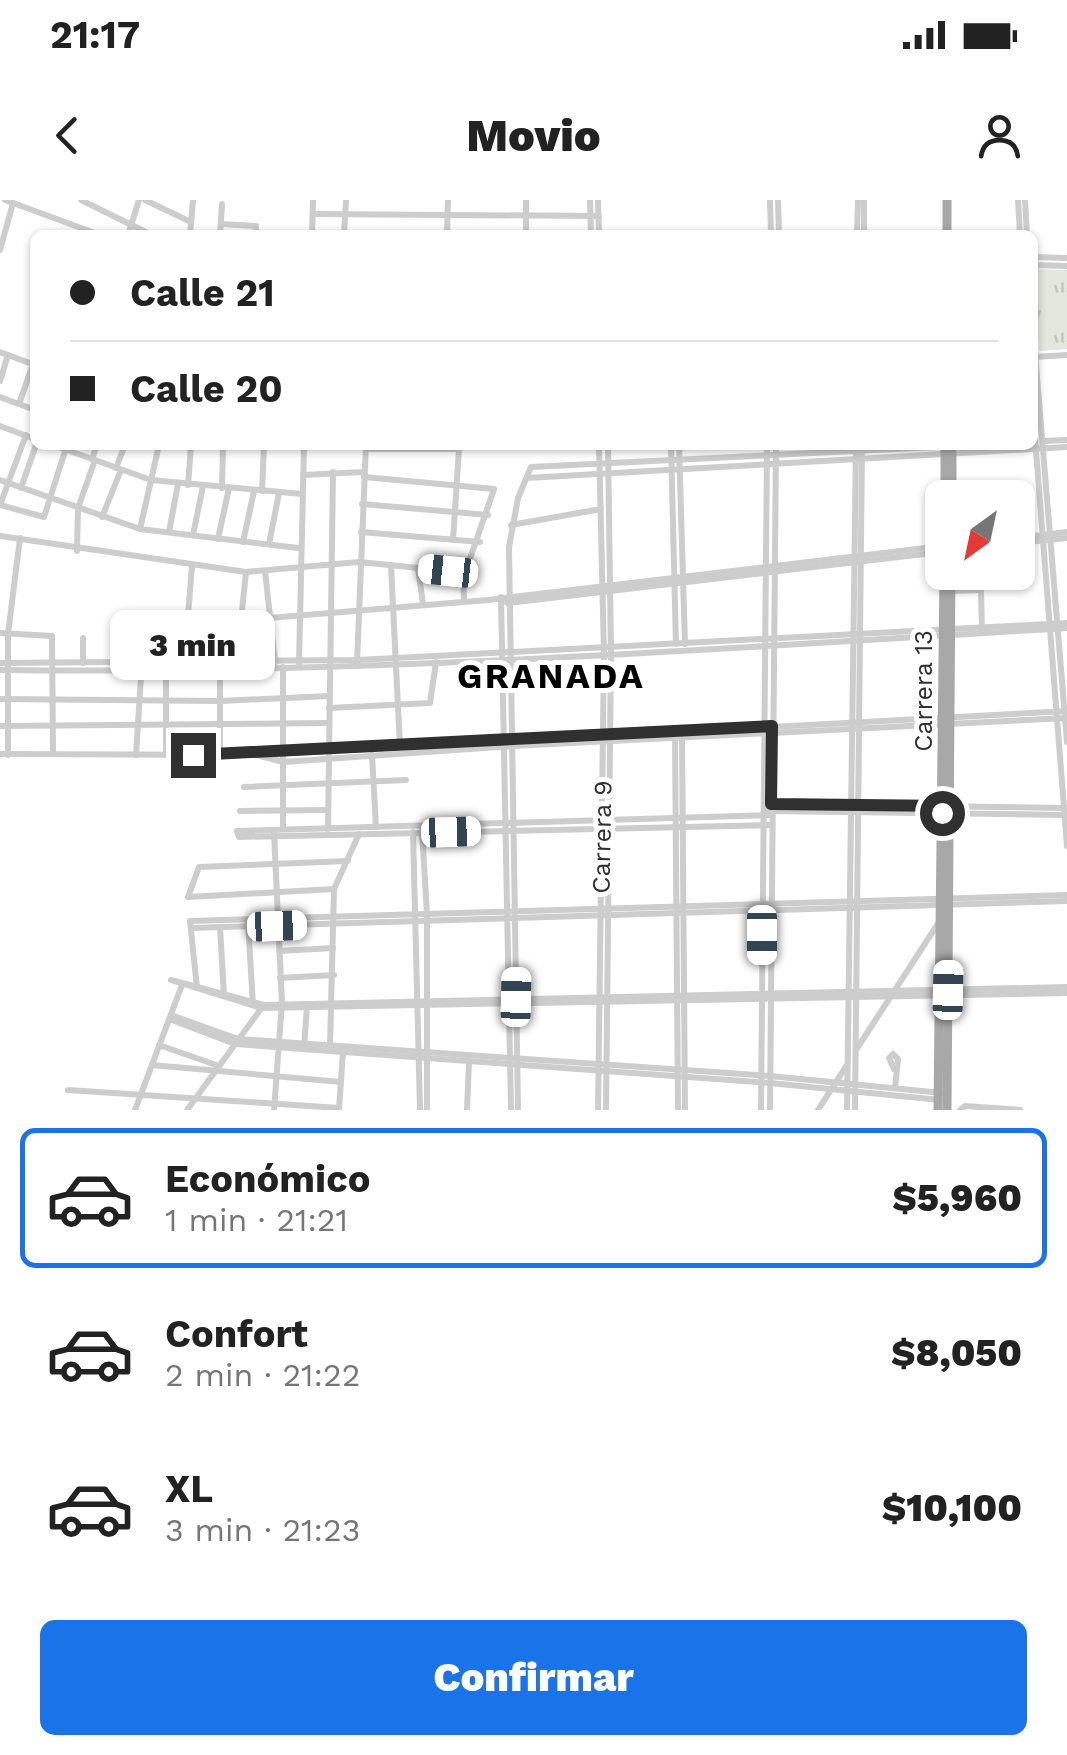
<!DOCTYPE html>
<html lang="es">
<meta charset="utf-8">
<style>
body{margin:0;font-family:"Work Sans",sans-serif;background:#f2f2f2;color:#222;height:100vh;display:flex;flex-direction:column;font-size:38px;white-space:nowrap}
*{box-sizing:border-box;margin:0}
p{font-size:32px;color:#767676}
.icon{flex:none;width:55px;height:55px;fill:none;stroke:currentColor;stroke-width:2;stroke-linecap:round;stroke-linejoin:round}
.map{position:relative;height:910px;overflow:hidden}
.panel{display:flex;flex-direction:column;background:#fff;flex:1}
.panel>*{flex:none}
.banner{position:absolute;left:30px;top:30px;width:1008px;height:220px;border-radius:15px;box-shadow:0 2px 8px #0004;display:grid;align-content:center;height:220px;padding:0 40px;background:#fff}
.needle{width:65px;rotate:213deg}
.buttons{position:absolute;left:925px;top:280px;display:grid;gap:20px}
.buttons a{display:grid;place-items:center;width:110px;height:110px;border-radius:15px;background:#fff;box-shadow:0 2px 8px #0004;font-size:50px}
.end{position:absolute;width:45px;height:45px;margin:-22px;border:12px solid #303030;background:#fff;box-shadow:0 0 0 5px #fff}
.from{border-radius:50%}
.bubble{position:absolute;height:70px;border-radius:15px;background:#fff;box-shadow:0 2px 8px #0004;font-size:32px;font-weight:800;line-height:70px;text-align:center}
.car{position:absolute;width:30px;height:60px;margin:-30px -15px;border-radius:12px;box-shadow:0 0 8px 2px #0007;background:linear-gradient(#fff 24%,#345 0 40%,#fff 0 76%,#345 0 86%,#fff 0)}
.banner b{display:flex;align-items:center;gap:35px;height:95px;font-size:38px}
.banner b+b{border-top:2px solid #e0e0e0}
.banner i{width:25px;height:25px;background:#222}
ul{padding:18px 0 0;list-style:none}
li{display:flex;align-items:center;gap:30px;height:140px;margin:0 20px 15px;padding:0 20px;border:5px solid transparent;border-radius:15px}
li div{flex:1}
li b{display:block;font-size:38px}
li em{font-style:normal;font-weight:800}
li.current{border-color:#1a73e8}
li>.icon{width:90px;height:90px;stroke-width:1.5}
.action{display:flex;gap:20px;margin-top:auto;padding:20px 40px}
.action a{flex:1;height:115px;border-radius:15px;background:#1a73e8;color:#fff;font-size:40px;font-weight:800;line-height:115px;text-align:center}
.status{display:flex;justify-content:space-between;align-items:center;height:70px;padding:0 50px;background:#fff;direction:ltr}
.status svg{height:28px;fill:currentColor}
header{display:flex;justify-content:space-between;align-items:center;height:130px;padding:0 40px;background:#fff;font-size:45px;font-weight:800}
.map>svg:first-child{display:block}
.park{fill:url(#park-tufts)}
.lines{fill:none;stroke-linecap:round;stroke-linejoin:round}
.minor{stroke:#cdcdcd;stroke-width:6}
.major{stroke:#a8a8a8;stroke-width:9}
.route{stroke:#303030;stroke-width:12}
.labels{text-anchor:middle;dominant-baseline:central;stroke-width:10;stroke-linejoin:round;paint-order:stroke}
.street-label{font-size:25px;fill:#303030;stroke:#fff}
.district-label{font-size:35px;font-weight:bold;letter-spacing:2.5px;fill:#000;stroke:#fff}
</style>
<div class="status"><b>21:17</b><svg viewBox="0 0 49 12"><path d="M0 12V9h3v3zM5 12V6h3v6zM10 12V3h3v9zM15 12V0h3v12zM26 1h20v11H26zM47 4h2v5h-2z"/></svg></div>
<header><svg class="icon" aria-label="back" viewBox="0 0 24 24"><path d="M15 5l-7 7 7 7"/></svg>Movio<svg class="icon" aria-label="person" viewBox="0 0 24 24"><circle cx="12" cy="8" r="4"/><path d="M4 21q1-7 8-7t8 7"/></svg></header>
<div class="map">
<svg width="1067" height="910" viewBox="0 0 1067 910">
<defs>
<pattern id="park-tufts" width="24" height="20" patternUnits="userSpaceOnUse" patternTransform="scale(2.5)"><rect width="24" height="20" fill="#e2e8dd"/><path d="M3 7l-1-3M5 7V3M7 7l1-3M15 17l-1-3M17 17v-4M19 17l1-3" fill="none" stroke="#c2c7be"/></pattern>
</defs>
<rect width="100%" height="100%" fill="#fff"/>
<polygon class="park" points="1034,69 1067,70 1067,149 1039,151"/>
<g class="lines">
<g class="minor">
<polyline points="5,0 100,35"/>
<polyline points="81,0 152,35"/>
<polyline points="145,0 191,22"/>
<polyline points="590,0 591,35"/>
<polyline points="598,0 599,35"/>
<polyline points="770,0 771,35"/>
<polyline points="778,0 779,35"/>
<polyline points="1018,0 1020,35"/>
<polyline points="1025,0 1027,35"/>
<polyline points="313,14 599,16"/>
<polyline points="221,24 256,26 256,35"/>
<polyline points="128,35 139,0"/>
<polyline points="190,35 193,0"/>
<polyline points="220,35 222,4"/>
<polyline points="312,35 313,0"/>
<polyline points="344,35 346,0"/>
<polyline points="447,35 448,0"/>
<polyline points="526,35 526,0"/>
<polyline points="857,35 858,0"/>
<polyline points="864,35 864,0"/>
<polyline points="0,50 13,3"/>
<polyline points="1032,57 1067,58"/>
<polyline points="1032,65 1067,66"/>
<polyline points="1032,116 1067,542"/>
<polyline points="0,152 35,165"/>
<polyline points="1034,157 1067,155"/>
<polyline points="0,181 8,155"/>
<polyline points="0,197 35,210"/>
<polyline points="1032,199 1067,646"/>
<polyline points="19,204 33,164"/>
<polyline points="0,226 35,239"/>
<polyline points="1043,241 1067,240"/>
<polyline points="53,245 151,280 302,294"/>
<polyline points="671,245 676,444"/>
<polyline points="679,245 685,444"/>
<polyline points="366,249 459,249 453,340"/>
<polyline points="92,259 97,245"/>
<polyline points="116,268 125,245"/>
<polyline points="303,275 364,272"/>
<polyline points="364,277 494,289 463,379 464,399"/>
<polyline points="527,278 1067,247"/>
<polyline points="0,280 140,329 298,348"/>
<polyline points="188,285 191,245"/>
<polyline points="21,288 36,245"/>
<polyline points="222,288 223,245"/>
<polyline points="262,291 264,245"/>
<polyline points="362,304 488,315"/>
<polyline points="0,305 44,317 67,245"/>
<polyline points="0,305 26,235"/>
<polyline points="102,317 121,270"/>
<polyline points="511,325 601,309"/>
<polyline points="140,329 159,245"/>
<polyline points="169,332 178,284"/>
<polyline points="361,332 480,342"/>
<polyline points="193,335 203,286"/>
<polyline points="0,336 246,372 359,362 449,371 463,379"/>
<polyline points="1018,338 1067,332"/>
<polyline points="218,339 229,288"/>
<polyline points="243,342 254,291"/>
<polyline points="1018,343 1067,338"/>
<polyline points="269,344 279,293"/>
<polyline points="77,351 78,308 95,260"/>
<polyline points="391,365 400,547"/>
<polyline points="418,368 423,404"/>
<polyline points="265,371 275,462"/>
<polyline points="951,391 981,390 982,430"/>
<polyline points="501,397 511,910"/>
<polyline points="507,403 942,352"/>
<polyline points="134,429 488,400 942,346"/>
<polyline points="0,433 52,436 53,553"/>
<polyline points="83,438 83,463"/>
<polyline points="0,463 358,460 1067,423"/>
<polyline points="113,463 113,440"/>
<polyline points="357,463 366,245"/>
<polyline points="243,464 241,420 246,372"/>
<polyline points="299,464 304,245"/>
<polyline points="184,465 192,366"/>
<polyline points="283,467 283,629"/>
<path d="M 0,470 C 356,475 712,449 1067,428"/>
<polyline points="0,499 220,501 329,496"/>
<polyline points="329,508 430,503 436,462"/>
<polyline points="0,526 328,523"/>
<polyline points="682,536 685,910"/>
<polyline points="675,537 678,910"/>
<polyline points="0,554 255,555 1067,511"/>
<polyline points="8,555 8,434 20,338"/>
<polyline points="136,555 143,445"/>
<polyline points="166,555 166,472"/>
<polyline points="372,555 376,627"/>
<polyline points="220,556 220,470"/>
<polyline points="260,556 283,562 513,546 1067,518"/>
<polyline points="244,587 406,580"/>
<polyline points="768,604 1066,608"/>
<polyline points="240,611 328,610"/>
<polyline points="769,611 1067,615"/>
<polyline points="771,615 237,631 239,637 771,625"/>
<polyline points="328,629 333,272"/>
<polyline points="422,631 427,714 427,910"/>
<polyline points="274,632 282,803 274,910"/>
<polyline points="413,632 420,910"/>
<polyline points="334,689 188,697 199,667 348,661"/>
<polyline points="248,722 253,805"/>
<polyline points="220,727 224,796"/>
<polyline points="191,728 1067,701"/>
<polyline points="279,751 333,748"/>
<polyline points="280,778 334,775"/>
<polyline points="1067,787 264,805 171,780 261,808 1067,793"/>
<polyline points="197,788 190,721 1067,695"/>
<polyline points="171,815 238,839 770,876 942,893"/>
<polyline points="169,819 235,844 770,883 940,900"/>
<polyline points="159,845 219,866"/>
<polyline points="330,846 334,689 359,634"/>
<polyline points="304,848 307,806"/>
<polyline points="856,850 939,722"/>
<polyline points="152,865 341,882"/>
<polyline points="894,869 889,858 893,854 898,859 895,888"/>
<polyline points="68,890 339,908"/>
<polyline points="339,909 343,852"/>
<polyline points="135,910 182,785"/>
<polyline points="187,910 263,806"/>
<polyline points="467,910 469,861"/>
<polyline points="518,910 509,347 518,298 531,267 977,245"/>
<polyline points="598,910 604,454 599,245"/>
<polyline points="606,910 611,453 608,245"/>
<polyline points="761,910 767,245"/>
<polyline points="770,910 776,245"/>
<polyline points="818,910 847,865"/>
<polyline points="847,910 856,245"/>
<polyline points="855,910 862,245"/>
<polyline points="960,910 965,906 1020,910"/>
</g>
<g class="major">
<polyline points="947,35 947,0"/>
<polyline points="945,298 945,245"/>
<polyline points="952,298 952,245"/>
<polyline points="938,910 944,372"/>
<polyline points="947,910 951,372"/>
</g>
</g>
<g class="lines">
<polyline class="route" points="193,555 772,526 771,604 950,606 950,614 942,613"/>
</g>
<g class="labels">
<g class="street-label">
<text transform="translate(923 491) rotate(-90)">Carrera 13</text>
<text transform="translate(602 637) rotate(-89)">Carrera 9</text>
</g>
<g class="district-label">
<text x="551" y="476">GRANADA</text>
</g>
</g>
</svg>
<div class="buttons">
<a><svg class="needle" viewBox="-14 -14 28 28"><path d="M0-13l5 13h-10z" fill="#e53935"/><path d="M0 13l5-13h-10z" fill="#767676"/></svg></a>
</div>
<i class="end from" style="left:942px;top:613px"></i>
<i class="end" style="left:193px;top:555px"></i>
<div class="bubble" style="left:110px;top:410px;width:165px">3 min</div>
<i class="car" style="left:448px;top:371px;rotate:276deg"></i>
<i class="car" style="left:451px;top:632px;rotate:88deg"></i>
<i class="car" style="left:277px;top:726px;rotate:88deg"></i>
<i class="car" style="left:762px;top:735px;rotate:180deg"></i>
<i class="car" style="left:948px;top:790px;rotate:1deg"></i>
<i class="car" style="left:516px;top:797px;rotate:1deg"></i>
<div class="banner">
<b><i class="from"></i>Calle 21</b>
<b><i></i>Calle 20</b>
</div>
</div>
<section class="panel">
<ul>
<li class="current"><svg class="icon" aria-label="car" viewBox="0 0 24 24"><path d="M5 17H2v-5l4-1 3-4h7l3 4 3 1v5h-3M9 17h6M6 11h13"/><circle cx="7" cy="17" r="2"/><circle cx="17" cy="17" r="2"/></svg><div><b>Económico</b><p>1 min · 21:21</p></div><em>$5,960</em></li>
<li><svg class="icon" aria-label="car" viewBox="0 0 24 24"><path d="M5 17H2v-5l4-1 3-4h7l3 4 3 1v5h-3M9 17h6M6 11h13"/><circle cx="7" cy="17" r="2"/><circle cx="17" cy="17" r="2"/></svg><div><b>Confort</b><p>2 min · 21:22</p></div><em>$8,050</em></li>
<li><svg class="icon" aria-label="car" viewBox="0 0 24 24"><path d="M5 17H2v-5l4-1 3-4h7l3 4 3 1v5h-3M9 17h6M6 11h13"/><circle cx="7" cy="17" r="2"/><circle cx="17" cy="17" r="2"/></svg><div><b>XL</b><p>3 min · 21:23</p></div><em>$10,100</em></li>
</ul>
<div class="action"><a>Confirmar</a></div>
</section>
